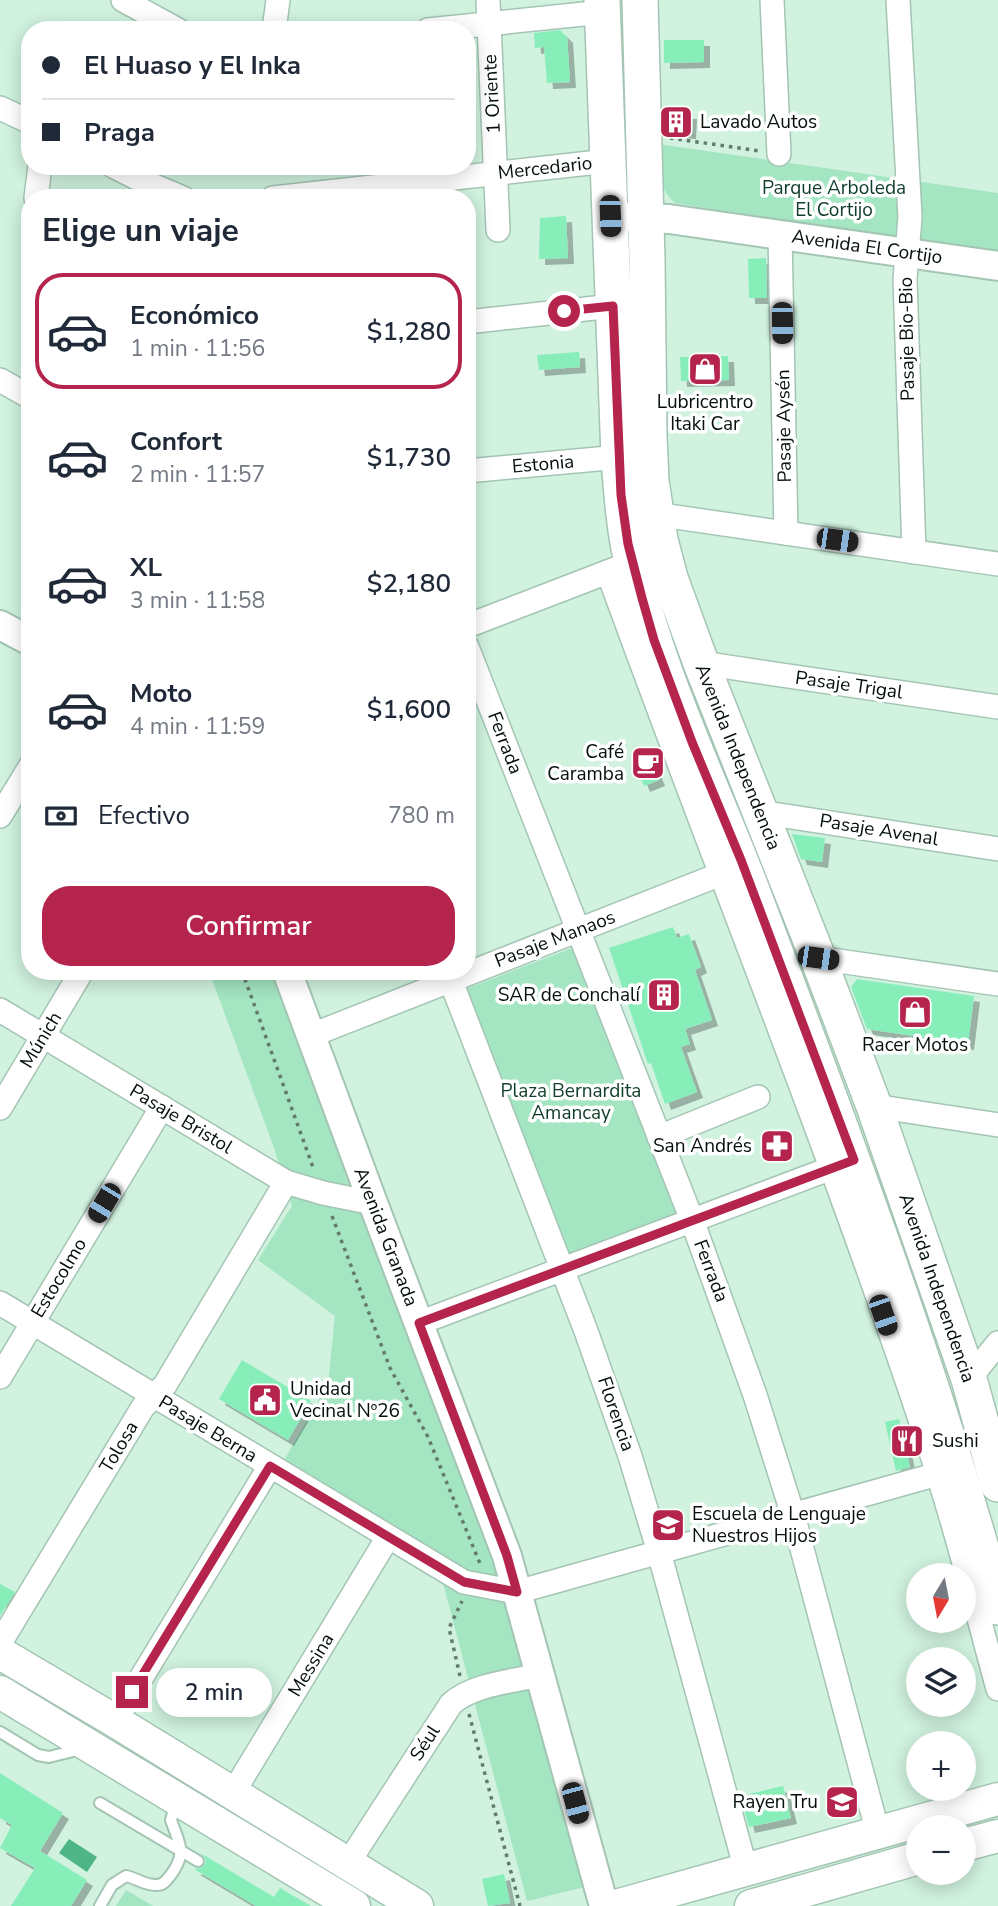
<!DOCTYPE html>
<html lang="es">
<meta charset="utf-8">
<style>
body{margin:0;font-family:"Nunito Sans",sans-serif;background:#f6f6f7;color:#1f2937;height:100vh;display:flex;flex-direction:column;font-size:26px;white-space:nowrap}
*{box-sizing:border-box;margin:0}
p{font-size:23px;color:#747a83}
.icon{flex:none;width:38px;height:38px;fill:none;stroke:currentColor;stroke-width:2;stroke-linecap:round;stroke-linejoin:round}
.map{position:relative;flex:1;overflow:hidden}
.sheet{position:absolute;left:21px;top:189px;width:455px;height:791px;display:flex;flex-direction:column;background:#fff;border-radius:28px;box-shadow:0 4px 18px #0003}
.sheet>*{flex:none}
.banner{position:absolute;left:21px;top:21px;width:455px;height:154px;border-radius:28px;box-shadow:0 4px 18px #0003;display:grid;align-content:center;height:154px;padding:0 21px;background:#fff}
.needle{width:46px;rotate:190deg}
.fabs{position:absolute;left:906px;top:1563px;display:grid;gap:14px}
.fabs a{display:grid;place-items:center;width:70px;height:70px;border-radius:50%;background:#fff;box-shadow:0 4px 18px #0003;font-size:35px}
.end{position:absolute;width:32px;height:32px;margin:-16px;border:9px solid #b5244d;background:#fff;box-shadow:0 0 0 4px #fff}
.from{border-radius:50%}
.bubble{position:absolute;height:49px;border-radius:24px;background:#fff;box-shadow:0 4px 18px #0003;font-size:23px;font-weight:600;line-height:49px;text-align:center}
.car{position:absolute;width:21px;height:42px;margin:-21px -10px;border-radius:9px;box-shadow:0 0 5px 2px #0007;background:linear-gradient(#222 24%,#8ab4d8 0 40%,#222 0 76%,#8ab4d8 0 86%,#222 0)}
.banner b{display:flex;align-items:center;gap:24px;height:66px;font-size:26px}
.banner b+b{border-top:2px solid #e0e1e3}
.banner i{width:18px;height:18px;background:#1f2937}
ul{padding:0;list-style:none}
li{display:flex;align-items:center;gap:21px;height:116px;margin:0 14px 10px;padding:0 7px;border:4px solid transparent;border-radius:28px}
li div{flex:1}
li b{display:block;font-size:26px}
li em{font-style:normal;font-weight:600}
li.selected{border-color:#b5244d}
li>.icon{width:63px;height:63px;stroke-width:1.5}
h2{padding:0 21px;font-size:32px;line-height:84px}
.pay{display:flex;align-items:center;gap:18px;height:77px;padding:0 21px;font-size:26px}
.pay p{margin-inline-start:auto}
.action{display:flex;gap:14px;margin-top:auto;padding:14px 21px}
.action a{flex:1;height:80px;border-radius:28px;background:#b5244d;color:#fff;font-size:28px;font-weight:600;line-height:80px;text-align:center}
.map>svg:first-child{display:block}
.green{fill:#a4e5c2}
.water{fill:#4eb686}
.building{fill:#87eeba;filter:url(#shadow)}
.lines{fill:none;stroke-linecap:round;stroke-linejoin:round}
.service-casing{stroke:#a4c5b3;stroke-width:14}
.minor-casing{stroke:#a4c5b3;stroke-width:26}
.tertiary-casing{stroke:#a4c5b3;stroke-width:32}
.secondary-casing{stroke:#a4c5b3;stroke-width:35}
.primary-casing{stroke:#a4c5b3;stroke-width:38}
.path{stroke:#657a6e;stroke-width:3.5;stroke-dasharray:3.5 5;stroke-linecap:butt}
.service{stroke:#fff;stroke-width:10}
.minor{stroke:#fff;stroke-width:23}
.tertiary{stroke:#fff;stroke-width:28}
.secondary{stroke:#fff;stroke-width:32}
.primary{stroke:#fff;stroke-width:35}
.route{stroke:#b5244d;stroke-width:9}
.labels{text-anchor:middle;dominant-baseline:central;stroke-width:7;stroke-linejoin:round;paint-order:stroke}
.street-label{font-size:19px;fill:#05100a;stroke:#fff}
.poi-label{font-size:19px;fill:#05100a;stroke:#fff;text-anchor:start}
.park-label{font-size:19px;fill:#103d29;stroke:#fff}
</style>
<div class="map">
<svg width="998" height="1906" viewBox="0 0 998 1906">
<defs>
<filter id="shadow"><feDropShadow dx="6" dy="6" stdDeviation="0" flood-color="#0004"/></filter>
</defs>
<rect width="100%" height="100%" fill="#d0f2df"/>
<g class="green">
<path d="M 658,144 L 998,193 L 998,252 L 803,224 L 675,203 C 656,186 660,168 658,144 Z"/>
<polygon points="575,947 679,1214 567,1257 463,990"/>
<polygon points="209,971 278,971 462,1451 589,1886 527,1901 434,1549 283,1462 328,1384 335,1316 258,1260 292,1206 273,1145"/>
<polygon points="126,1890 153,1906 116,1906"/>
</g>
<polygon class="water" points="69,1839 97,1857 87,1872 59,1853"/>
<g class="building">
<polygon points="560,30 567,37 570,82 547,83 544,47 535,48 534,33"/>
<polygon points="664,40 704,40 704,62 664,63"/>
<polygon points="663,112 691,113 690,133 664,131"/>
<polygon points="566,216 568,258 539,259 540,218"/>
<polygon points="766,258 767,298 749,298 748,259"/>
<polygon points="579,352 580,367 539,370 537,355"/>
<polygon points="728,356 729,380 681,381 680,357"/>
<polygon points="649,755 659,780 644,786 634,761"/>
<polygon points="792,834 825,838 822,862 801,859"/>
<polygon points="673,927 677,938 689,934 701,967 695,970 712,1020 685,1029 690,1044 681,1047 697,1092 665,1104 651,1063 648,1064 609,948"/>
<polygon points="857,979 974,996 968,1044 867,1029 851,987"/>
<polygon points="242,1360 311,1401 288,1440 219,1399"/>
<polygon points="899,1419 910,1467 896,1471 885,1422"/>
<polygon points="0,1584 15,1592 0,1616"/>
<polygon points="0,1773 63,1813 40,1851 87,1880 71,1906 11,1906 35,1868 0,1848 12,1825 0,1818"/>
<polygon points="783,1786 791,1818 749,1827 740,1796"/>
<polygon points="202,1854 274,1897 280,1888 311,1906 256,1906 194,1869 201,1868 205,1864 206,1860"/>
<polygon points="504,1874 510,1903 488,1906 482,1879"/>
</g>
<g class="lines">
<g class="service-casing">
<g id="service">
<polyline points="0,1732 38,1755 49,1757 81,1749"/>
<polyline points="100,1803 198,1861"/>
<path d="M 100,1906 L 112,1885 L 126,1876 C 136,1878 146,1886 157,1885 C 163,1885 166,1881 170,1876 C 188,1852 179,1844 171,1820 L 173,1813 L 179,1804"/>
</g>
</g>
<g class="minor-casing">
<g id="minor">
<polyline points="123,0 178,30"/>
<polyline points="488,0 498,230"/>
<polyline points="772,0 779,154"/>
<polyline points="898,0 910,217 905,279 914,552"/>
<polyline points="274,30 278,0"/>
<polyline points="428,30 603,12"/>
<polyline points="0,108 30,122"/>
<polyline points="113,166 145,182 183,198"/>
<polyline points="36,198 40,166"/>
<polyline points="273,198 608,161"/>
<polyline points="780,235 786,533"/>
<polyline points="467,322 613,306"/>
<polyline points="0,380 30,397"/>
<polyline points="467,471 619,457"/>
<polyline points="655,514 998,564"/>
<path d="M 608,572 C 713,861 829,1146 926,1437 C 954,1520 975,1605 998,1689"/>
<polyline points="467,626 623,566"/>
<polyline points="467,647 692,1220 755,1395 793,1515 878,1833"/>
<polyline points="701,663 998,707"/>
<polyline points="760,812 998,849"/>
<polyline points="0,816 30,767"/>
<polyline points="818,958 998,984"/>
<polyline points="447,971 586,1331 630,1456 659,1552 746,1870"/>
<polyline points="0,1010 286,1182 323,1193 373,1203"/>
<polyline points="312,1035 721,874"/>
<polyline points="874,1106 998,1125"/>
<polyline points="0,1108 82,971"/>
<polyline points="659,1137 758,1097"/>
<polyline points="0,1303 464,1582 517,1592 938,1474"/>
<polyline points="419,1323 845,1163"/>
<polyline points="0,1377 162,1107"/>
<polyline points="969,1379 998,1343"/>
<polyline points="0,1643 143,1407 165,1385 286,1182"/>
<polyline points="115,1721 270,1466"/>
<polyline points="233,1793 388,1537"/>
<path d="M 348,1863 L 451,1704 C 471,1685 513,1681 540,1675"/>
</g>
</g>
<g class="tertiary-casing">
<g id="tertiary">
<polyline points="610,216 669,219 998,266"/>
<polyline points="0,625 30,641"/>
<polyline points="287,971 373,1203 507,1556 604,1906"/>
</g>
</g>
<g class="secondary-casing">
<g id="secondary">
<polyline points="0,1653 115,1721 417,1906"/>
<polyline points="0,1692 354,1906"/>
<polyline points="964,1845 998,1836"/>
<polyline points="616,1906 998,1799"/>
<polyline points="751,1906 919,1858"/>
</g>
</g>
<g class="primary-casing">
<g id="primary">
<path d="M 602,0 L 619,457 C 621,487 623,518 629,548 C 655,673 715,790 759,909 C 846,1139 932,1370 998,1607"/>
<polyline points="640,0 647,259 649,437 651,481 660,540 670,578 701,663 818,958 874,1106 969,1379 998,1484"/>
</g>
</g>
<g class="path">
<polyline points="670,138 760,151"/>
<polyline points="242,971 314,1170"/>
<polyline points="332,1216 390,1368 428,1437 481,1566"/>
<polyline points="460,1676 449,1628 462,1601"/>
<polyline points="469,1714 520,1906"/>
</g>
<use href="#service" class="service"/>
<use href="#minor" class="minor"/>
<use href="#tertiary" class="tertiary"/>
<use href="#secondary" class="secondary"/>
<use href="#primary" class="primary"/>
</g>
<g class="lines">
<polyline class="route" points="132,1692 270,1466 464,1582 517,1592 507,1556 419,1323 854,1160 741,860 692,742 654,640 642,598 628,544 621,495 613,306 564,311"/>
</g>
<defs>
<g id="building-square" transform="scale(1.75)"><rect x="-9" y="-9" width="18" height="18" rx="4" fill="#b5244d" stroke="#fff"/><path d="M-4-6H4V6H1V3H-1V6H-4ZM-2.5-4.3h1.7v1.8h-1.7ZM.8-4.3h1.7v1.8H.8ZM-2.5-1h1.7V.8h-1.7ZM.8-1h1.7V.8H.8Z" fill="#fff"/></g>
<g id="shop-square" transform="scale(1.75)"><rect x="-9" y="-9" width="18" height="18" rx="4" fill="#b5244d" stroke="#fff"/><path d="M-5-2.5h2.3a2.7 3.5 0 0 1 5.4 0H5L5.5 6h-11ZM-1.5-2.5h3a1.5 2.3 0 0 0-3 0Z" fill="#fff"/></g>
<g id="cafe-square" transform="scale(1.75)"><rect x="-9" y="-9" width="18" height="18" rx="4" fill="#b5244d" stroke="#fff"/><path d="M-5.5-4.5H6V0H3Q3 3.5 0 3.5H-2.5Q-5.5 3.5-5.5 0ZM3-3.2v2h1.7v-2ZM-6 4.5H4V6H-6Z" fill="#fff"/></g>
<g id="pharmacy-square" transform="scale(1.75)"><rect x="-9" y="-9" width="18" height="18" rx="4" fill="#b5244d" stroke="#fff"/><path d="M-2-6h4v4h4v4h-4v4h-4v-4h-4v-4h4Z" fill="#fff"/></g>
<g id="civic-square" transform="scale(1.75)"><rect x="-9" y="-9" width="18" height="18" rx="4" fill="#b5244d" stroke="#fff"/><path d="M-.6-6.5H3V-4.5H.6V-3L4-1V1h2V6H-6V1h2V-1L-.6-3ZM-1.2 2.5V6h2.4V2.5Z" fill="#fff"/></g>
<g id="restaurant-square" transform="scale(1.75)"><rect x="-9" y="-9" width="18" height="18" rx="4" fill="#b5244d" stroke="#fff"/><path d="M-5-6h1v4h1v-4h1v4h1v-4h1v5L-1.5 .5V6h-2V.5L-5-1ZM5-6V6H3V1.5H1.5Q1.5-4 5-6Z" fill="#fff"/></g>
<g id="school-square" transform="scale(1.75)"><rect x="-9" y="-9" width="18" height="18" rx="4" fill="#b5244d" stroke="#fff"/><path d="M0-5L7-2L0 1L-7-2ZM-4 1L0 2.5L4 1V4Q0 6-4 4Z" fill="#fff"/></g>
</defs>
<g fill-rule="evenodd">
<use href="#building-square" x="676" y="122"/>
<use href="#shop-square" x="705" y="369"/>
<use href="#cafe-square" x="648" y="763"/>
<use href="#building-square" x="664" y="995"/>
<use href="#shop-square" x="915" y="1012"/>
<use href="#pharmacy-square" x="777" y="1146"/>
<use href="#civic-square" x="265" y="1400"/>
<use href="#restaurant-square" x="907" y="1441"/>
<use href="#school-square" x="668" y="1525"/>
<use href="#school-square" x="842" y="1802"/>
</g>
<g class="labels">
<g class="street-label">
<text transform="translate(492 94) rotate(-93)">1 Oriente</text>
<text transform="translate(545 168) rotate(-6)">Mercedario</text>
<text transform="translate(867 247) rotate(8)">Avenida El Cortijo</text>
<text transform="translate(907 339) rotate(-91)">Pasaje Bio-Bio</text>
<text transform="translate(784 426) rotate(-91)">Pasaje Aysén</text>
<text transform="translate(543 464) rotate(-5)">Estonia</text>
<text transform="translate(849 685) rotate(8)">Pasaje Trigal</text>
<text transform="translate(505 743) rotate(69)">Ferrada</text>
<text transform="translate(738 757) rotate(68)">Avenida Independencia</text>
<text transform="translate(879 830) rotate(9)">Pasaje Avenal</text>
<text transform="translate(555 939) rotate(-21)">Pasaje Manaos</text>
<text transform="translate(41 1040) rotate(-59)">Múnich</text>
<text transform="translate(181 1119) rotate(31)">Pasaje Bristol</text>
<text transform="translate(386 1237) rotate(69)">Avenida Granada</text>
<text transform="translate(711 1271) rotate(69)">Ferrada</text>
<text transform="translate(59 1278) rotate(-59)">Estocolmo</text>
<text transform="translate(937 1288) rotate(71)">Avenida Independencia</text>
<text transform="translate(616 1414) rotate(71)">Florencia</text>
<text transform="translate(208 1429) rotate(31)">Pasaje Berna</text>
<text transform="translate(119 1447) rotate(-59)">Tolosa</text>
<text transform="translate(311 1665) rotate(-59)">Messina</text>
<text transform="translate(425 1743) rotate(-57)">Séul</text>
</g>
<g class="poi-label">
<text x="700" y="122">Lavado Autos</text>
<text x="705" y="402" text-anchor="middle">Lubricentro<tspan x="705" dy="22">Itaki Car</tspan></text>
<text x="624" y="752" text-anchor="end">Café<tspan x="624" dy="22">Caramba</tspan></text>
<text x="640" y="995" text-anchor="end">SAR de Conchalí</text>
<text x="915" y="1045" text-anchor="middle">Racer Motos</text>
<text x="752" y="1146" text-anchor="end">San Andrés</text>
<text x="290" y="1389">Unidad<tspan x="290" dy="22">Vecinal Nº26</tspan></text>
<text x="932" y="1441">Sushi</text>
<text x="692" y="1514">Escuela de Lenguaje<tspan x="692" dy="22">Nuestros Hijos</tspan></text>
<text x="818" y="1802" text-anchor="end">Rayen Tru</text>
</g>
<g class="park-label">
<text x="834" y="188">Parque Arboleda<tspan x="834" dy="22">El Cortijo</tspan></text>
<text x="571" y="1091">Plaza Bernardita<tspan x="571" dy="22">Amancay</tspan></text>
</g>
</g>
</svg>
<div class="fabs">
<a><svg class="needle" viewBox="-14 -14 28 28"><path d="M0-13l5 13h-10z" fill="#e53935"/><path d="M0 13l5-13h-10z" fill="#747a83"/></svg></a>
<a><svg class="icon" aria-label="layers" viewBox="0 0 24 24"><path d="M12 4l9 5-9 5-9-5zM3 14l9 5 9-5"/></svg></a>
<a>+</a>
<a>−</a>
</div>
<i class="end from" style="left:564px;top:311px"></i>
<i class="end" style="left:132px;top:1692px"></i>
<div class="bubble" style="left:156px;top:1668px;width:116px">2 min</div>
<i class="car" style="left:610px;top:216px;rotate:178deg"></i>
<i class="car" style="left:782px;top:323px;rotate:179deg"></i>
<i class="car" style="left:837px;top:540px;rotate:98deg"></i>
<i class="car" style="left:818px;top:958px;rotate:98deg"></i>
<i class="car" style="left:104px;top:1203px;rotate:211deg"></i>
<i class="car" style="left:883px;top:1315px;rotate:161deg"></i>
<i class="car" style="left:575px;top:1803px;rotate:165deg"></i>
<div class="banner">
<b><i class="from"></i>El Huaso y El Inka</b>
<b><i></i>Praga</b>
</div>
<section class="sheet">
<h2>Elige un viaje</h2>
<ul>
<li class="selected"><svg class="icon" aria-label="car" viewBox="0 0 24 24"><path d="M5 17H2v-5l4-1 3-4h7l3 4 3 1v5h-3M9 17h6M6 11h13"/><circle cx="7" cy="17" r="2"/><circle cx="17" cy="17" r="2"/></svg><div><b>Económico</b><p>1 min · 11:56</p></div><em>$1,280</em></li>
<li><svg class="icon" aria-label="car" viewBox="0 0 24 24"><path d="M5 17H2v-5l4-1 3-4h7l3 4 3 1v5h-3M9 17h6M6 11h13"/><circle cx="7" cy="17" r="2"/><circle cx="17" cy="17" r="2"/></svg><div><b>Confort</b><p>2 min · 11:57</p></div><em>$1,730</em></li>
<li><svg class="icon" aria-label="car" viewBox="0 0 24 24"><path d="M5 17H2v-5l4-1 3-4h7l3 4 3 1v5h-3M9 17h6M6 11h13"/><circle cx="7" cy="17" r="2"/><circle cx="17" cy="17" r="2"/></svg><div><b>XL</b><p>3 min · 11:58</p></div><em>$2,180</em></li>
<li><svg class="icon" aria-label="car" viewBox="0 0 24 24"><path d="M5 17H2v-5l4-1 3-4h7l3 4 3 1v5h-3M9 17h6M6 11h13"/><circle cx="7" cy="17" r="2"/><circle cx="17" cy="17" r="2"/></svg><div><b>Moto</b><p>4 min · 11:59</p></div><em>$1,600</em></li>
</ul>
<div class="pay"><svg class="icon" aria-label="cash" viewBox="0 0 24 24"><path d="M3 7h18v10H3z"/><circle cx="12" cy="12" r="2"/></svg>Efectivo<p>780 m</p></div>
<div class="action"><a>Confirmar</a></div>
</section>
</div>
